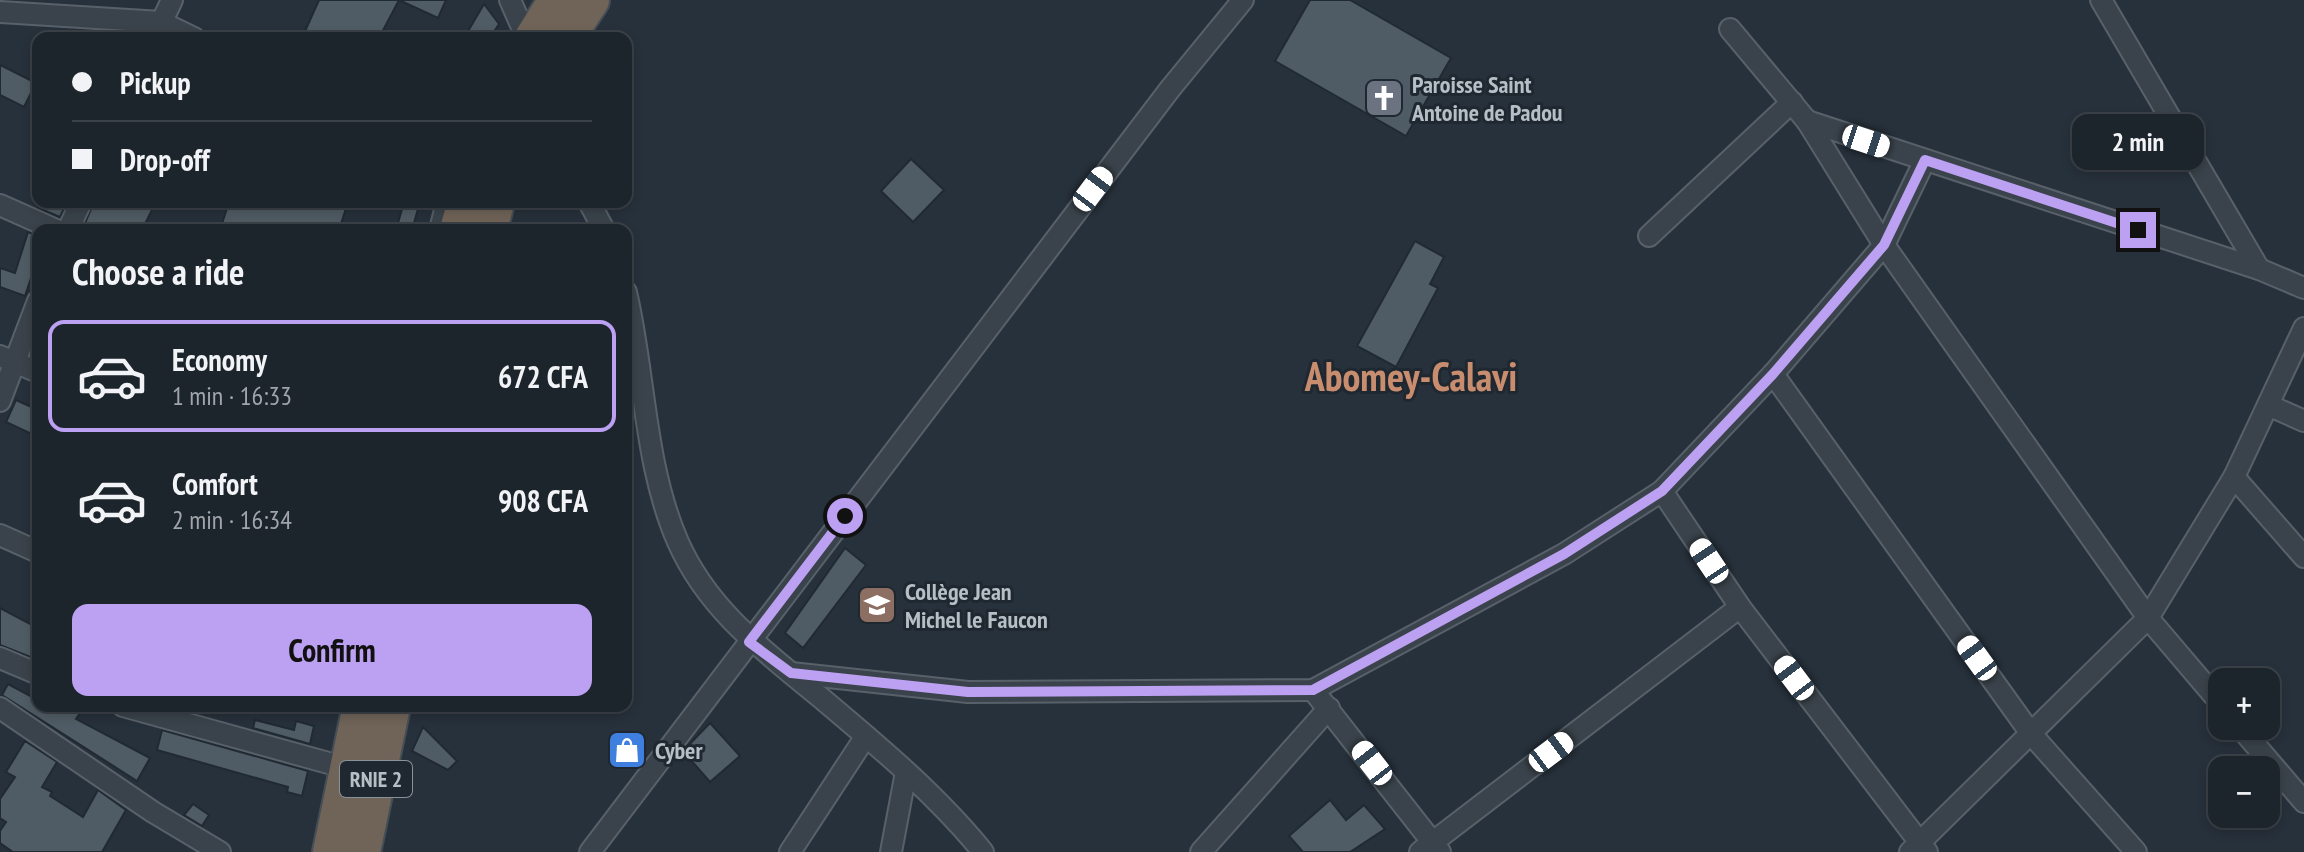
<!DOCTYPE html>
<meta charset="utf-8">
<style>
body{margin:0;font-family:"PT Sans Narrow",sans-serif;background:#2a3138;color:#f1f3f6;height:100vh;display:flex;flex-direction:column;font-size:30px;white-space:nowrap}
*{box-sizing:border-box;margin:0}
p{font-size:26px;color:#a0a5a9}
.icon{flex:none;width:44px;height:44px;fill:none;stroke:currentColor;stroke-width:2;stroke-linecap:round;stroke-linejoin:round}
.map{position:relative;flex:1;overflow:hidden}
.panel{position:absolute;left:32px;top:224px;width:600px;height:488px;display:flex;flex-direction:column;background:#1d252c;border-radius:16px;box-shadow:0 4px 12px #0003,0 0 0 2px #3b4248}
.panel>*{flex:none}
.guide{position:absolute;left:32px;top:32px;width:600px;height:176px;border-radius:16px;box-shadow:0 4px 12px #0003,0 0 0 2px #3b4248;display:grid;align-content:center;height:176px;padding:0 40px;background:#1d252c}
.fabs{position:absolute;left:2208px;top:668px;display:grid;gap:16px}
.fabs a{display:grid;place-items:center;width:72px;height:72px;border-radius:16px;background:#1d252c;box-shadow:0 4px 12px #0003,0 0 0 2px #3b4248;font-size:40px}
.end{position:absolute;width:36px;height:36px;margin:-18px;border:10px solid #bca0f2;background:#111;box-shadow:0 0 0 4px #111}
.from{border-radius:50%}
.bubble{position:absolute;height:56px;border-radius:16px;background:#1d252c;box-shadow:0 4px 12px #0003,0 0 0 2px #3b4248;font-size:26px;font-weight:700;line-height:56px;text-align:center}
.car{position:absolute;width:24px;height:48px;margin:-24px -12px;border-radius:10px;box-shadow:0 0 6px 2px #0007;background:linear-gradient(#fff 24%,#345 0 40%,#fff 0 76%,#345 0 86%,#fff 0)}
.guide b{display:flex;align-items:center;gap:28px;height:76px;font-size:30px}
.guide b+b{border-top:2px solid #3b4248}
.guide i{width:20px;height:20px;background:#f1f3f6}
ul{padding:0;list-style:none}
li{display:flex;align-items:center;gap:24px;height:112px;margin:0 16px 12px;padding:0 24px;border:4px solid transparent;border-radius:16px}
li div{flex:1}
li b{display:block;font-size:30px}
li em{font-style:normal;font-weight:700}
li.active{border-color:#bca0f2}
li>.icon{width:72px;height:72px;stroke-width:1.5}
h2{padding:0 40px;font-size:36px;line-height:96px}
.cta{display:flex;gap:16px;margin-top:auto;padding:16px 40px}
.cta a{flex:1;height:92px;border-radius:16px;background:#bca0f2;color:#111;font-size:32px;font-weight:700;line-height:92px;text-align:center}
.map>svg:first-child{display:block}
.building{fill:#505c65;stroke:#212a32;stroke-width:2}
.lines{fill:none;stroke-linecap:round;stroke-linejoin:round}
.street-casing{stroke:#586169;stroke-width:24}
.highway-casing{stroke:#454e56;stroke-width:42}
.street{stroke:#3a434b;stroke-width:20}
.highway{stroke:#706458;stroke-width:38}
.route{stroke:#bca0f2;stroke-width:10}
.labels{text-anchor:middle;dominant-baseline:central;stroke-width:6;stroke-linejoin:round;paint-order:stroke}
.shield{fill:#1f2830;stroke:#899199;stroke-width:2}
.shield-label{font-size:22px;font-weight:bold;fill:#b6bec6}
.poi-label{font-size:24px;font-weight:bold;fill:#b6bec6;stroke:#1f2830;text-anchor:start}
.town-label{font-size:40px;font-weight:bold;fill:#c88d6f;stroke:#1f2830}
</style>
<div class="map">
<svg width="2304" height="852" viewBox="0 0 2304 852">
<rect width="100%" height="100%" fill="#27313b"/>
<g class="building">
<polygon points="319,0 399,0 379,38 302,38"/>
<polygon points="399,0 446,0 438,18"/>
<polygon points="1310,0 1350,0 1451,58 1406,136 1275,61"/>
<polygon points="484,4 499,24 490,38 464,38"/>
<polygon points="0,65 36,83 24,107 0,95"/>
<polygon points="911,159 944,190 913,222 881,191"/>
<polygon points="41,202 67,202 60,217 38,208"/>
<polygon points="94,202 156,202 142,230 99,230 85,223"/>
<polygon points="229,202 348,202 339,230 220,230"/>
<polygon points="404,202 420,202 412,230 396,230"/>
<polygon points="28,232 38,236 38,277 32,275 25,296 0,287 0,268 15,273"/>
<polygon points="1415,241 1444,257 1430,284 1438,288 1396,367 1357,346"/>
<polygon points="16,400 38,410 38,437 6,422"/>
<polygon points="845,548 866,565 803,648 785,633"/>
<polygon points="0,608 38,628 38,660 0,645"/>
<polygon points="8,684 38,700 38,706 85,706 76,719 150,758 137,781 2,695"/>
<polygon points="255,720 294,730 296,721 314,726 310,744 253,728"/>
<polygon points="710,723 740,756 710,782 683,751"/>
<polygon points="423,727 457,761 448,770 412,751"/>
<polygon points="162,730 308,771 302,796 287,792 288,787 157,750"/>
<polygon points="25,741 57,762 42,787 52,792 50,796 83,817 98,790 126,810 102,852 13,852 0,843 0,831 6,822 0,818 0,799 15,777 6,772"/>
<polygon points="1330,800 1346,820 1364,805 1385,829 1350,852 1303,852 1289,836"/>
<polygon points="193,804 209,815 202,826 184,815"/>
</g>
<g class="lines">
<g class="street-casing">
<g id="street">
<polyline points="510,0 521,25"/>
<polyline points="2101,0 2259,269"/>
<polyline points="0,12 161,22 194,38"/>
<polyline points="1730,29 1807,121 1884,245 2148,618 2222,705"/>
<polyline points="154,38 172,0"/>
<polyline points="1807,121 2259,269 2304,288"/>
<polyline points="589,202 604,230"/>
<polyline points="0,205 56,230"/>
<polyline points="68,230 81,202"/>
<polyline points="440,230 447,202"/>
<polyline points="1649,236 1792,102"/>
<path d="M 626,292 C 645,373 644,465 678,542 C 708,610 764,651 820,697 C 877,745 936,794 983,852"/>
<polyline points="0,356 38,372"/>
<polyline points="1773,374 2032,735 2136,852"/>
<polyline points="0,401 38,301"/>
<polyline points="2268,405 2304,421"/>
<polyline points="2234,477 2304,557"/>
<polyline points="1662,491 1740,607 1927,852"/>
<polyline points="0,535 38,552"/>
<polyline points="0,658 38,674"/>
<polyline points="791,673 968,692 1313,690 1564,554 1662,491 1773,374 1884,245 1925,160"/>
<polyline points="1313,690 1440,852"/>
<polyline points="123,706 332,764"/>
<polyline points="0,708 153,812 220,852"/>
<polyline points="2239,726 2304,802"/>
<polyline points="590,852 1170,89 1243,0"/>
<polyline points="790,852 866,736"/>
<polyline points="891,852 906,772"/>
<polyline points="1201,852 1329,708"/>
<polyline points="1420,852 1740,607"/>
<polyline points="1910,852 2148,618 2234,477 2304,328"/>
</g>
</g>
<g class="highway-casing">
<g id="highway">
<polyline points="534,38 558,0"/>
<polyline points="565,38 590,0"/>
<polyline points="459,230 467,202"/>
<polyline points="488,230 495,202"/>
<polyline points="332,852 362,706"/>
<polyline points="361,852 391,706"/>
</g>
</g>
<use href="#street" class="street"/>
<use href="#highway" class="highway"/>
</g>
<g class="lines">
<polyline class="route" points="845,516 749,642 791,673 968,692 1313,690 1564,554 1662,491 1773,374 1884,245 1925,160 2138,230"/>
</g>
<defs>
<g id="church-square" transform="scale(2)"><rect x="-9" y="-9" width="18" height="18" rx="4" fill="#6b7280" stroke="#1f2830"/><path d="M-1.2-6h2.4v3.5h3.3v2.4h-3.3V6h-2.4V-.1h-3.3v-2.4h3.3Z" fill="#fff"/></g>
<g id="school-square" transform="scale(2)"><rect x="-9" y="-9" width="18" height="18" rx="4" fill="#8d6e63" stroke="#1f2830"/><path d="M0-5L7-2L0 1L-7-2ZM-4 1L0 2.5L4 1V4Q0 6-4 4Z" fill="#fff"/></g>
<g id="shop-square" transform="scale(2)"><rect x="-9" y="-9" width="18" height="18" rx="4" fill="#3f7fe0" stroke="#1f2830"/><path d="M-5-2.5h2.3a2.7 3.5 0 0 1 5.4 0H5L5.5 6h-11ZM-1.5-2.5h3a1.5 2.3 0 0 0-3 0Z" fill="#fff"/></g>
</defs>
<g fill-rule="evenodd">
<use href="#church-square" x="1384" y="98"/>
<use href="#school-square" x="877" y="605"/>
<use href="#shop-square" x="627" y="750"/>
</g>
<g class="labels">
<rect class="shield" x="340" y="761" width="72" height="36" rx="6"/>
<g class="shield-label">
<text x="376" y="779">RNIE 2</text>
</g>
<g class="poi-label">
<text x="1412" y="84">Paroisse Saint<tspan x="1412" dy="28">Antoine de Padou</tspan></text>
<text x="905" y="591">Collège Jean<tspan x="905" dy="28">Michel le Faucon</tspan></text>
<text x="655" y="750">Cyber</text>
</g>
<g class="town-label">
<text x="1411" y="376">Abomey-Calavi</text>
</g>
</g>
</svg>
<div class="fabs">
<a>+</a>
<a>−</a>
</div>
<i class="end from" style="left:845px;top:516px"></i>
<i class="end" style="left:2138px;top:230px"></i>
<div class="bubble" style="left:2072px;top:114px;width:132px">2 min</div>
<i class="car" style="left:1866px;top:141px;rotate:108deg"></i>
<i class="car" style="left:1093px;top:189px;rotate:37deg"></i>
<i class="car" style="left:1709px;top:561px;rotate:326deg"></i>
<i class="car" style="left:1977px;top:658px;rotate:324deg"></i>
<i class="car" style="left:1794px;top:678px;rotate:323deg"></i>
<i class="car" style="left:1551px;top:752px;rotate:53deg"></i>
<i class="car" style="left:1372px;top:763px;rotate:322deg"></i>
<div class="guide">
<b><i class="from"></i>Pickup</b>
<b><i></i>Drop-off</b>
</div>
<section class="panel">
<h2>Choose a ride</h2>
<ul>
<li class="active"><svg class="icon" aria-label="car" viewBox="0 0 24 24"><path d="M5 17H2v-5l4-1 3-4h7l3 4 3 1v5h-3M9 17h6M6 11h13"/><circle cx="7" cy="17" r="2"/><circle cx="17" cy="17" r="2"/></svg><div><b>Economy</b><p>1 min · 16:33</p></div><em>672 CFA</em></li>
<li><svg class="icon" aria-label="car" viewBox="0 0 24 24"><path d="M5 17H2v-5l4-1 3-4h7l3 4 3 1v5h-3M9 17h6M6 11h13"/><circle cx="7" cy="17" r="2"/><circle cx="17" cy="17" r="2"/></svg><div><b>Comfort</b><p>2 min · 16:34</p></div><em>908 CFA</em></li>
</ul>
<div class="cta"><a>Confirm</a></div>
</section>
</div>
